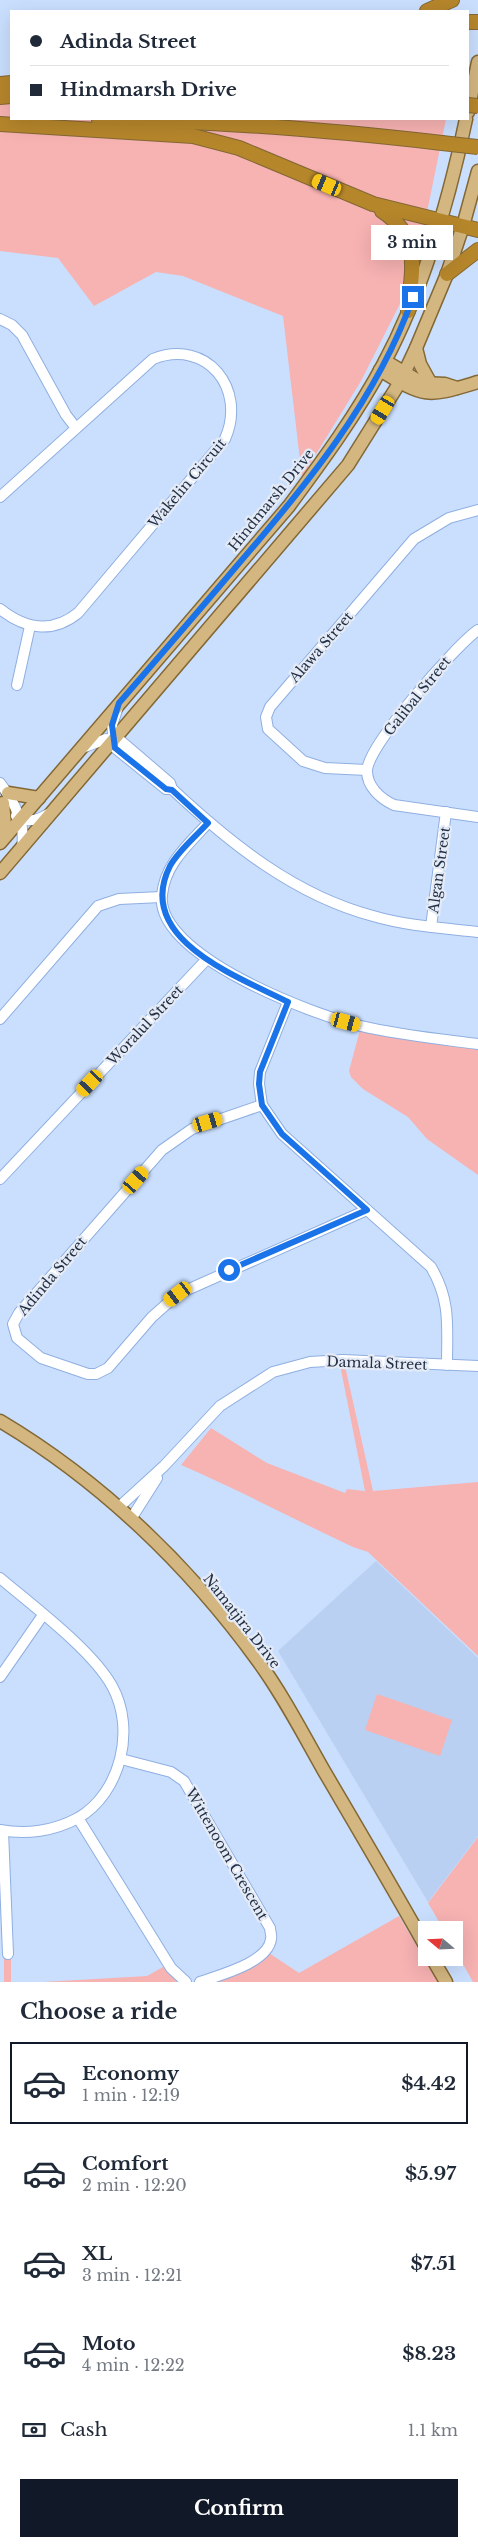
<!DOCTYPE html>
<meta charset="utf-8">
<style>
body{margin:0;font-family:"Libre Baskerville",serif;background:#f6f6f7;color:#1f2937;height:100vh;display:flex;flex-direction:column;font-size:19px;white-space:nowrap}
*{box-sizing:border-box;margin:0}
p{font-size:16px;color:#747a83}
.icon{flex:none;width:28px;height:28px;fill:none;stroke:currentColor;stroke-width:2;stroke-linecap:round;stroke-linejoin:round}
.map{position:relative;height:1982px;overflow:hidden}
.drawer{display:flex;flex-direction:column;background:#fff;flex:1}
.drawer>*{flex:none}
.banner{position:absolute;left:10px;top:10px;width:459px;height:110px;border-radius:0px;box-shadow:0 5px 20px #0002;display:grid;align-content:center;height:110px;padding:0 20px;background:#fff}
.needle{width:32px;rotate:289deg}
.fabs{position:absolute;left:418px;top:1921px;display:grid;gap:10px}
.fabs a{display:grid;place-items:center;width:45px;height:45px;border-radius:0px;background:#fff;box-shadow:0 5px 20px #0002;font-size:25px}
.end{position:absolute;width:22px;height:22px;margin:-11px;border:6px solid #1a73e8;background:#fff;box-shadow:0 0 0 2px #fff}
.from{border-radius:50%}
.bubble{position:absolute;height:35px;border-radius:0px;background:#fff;box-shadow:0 5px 20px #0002;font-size:16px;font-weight:800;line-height:35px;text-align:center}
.car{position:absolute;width:15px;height:30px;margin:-15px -8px;border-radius:6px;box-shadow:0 0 4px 1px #0007;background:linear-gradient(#f5c518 24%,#345 0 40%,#f5c518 0 76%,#345 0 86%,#f5c518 0)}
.banner b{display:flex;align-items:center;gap:18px;height:48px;font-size:19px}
.banner b+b{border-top:1px solid #e0e1e3}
.banner i{width:12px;height:12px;background:#1f2937}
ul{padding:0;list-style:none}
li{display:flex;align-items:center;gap:15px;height:82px;margin:0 10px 8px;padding:0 10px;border:2px solid transparent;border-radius:0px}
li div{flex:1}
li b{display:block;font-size:19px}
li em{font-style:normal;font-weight:800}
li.on{border-color:#111827}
li>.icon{width:45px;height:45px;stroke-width:1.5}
h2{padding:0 20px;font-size:22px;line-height:60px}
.pay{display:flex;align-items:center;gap:12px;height:55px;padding:0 20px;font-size:19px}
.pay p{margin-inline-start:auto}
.button{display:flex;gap:10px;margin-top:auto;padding:10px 20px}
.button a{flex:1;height:58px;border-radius:0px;background:#111827;color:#fff;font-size:20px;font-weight:800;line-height:58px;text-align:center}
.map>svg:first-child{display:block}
.built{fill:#b9d0f2}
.green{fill:#f7b2b2}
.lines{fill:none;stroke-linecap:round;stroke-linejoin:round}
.minor-casing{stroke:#8fafe1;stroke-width:12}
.major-casing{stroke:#836834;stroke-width:15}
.highway-casing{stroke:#836834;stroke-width:16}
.minor{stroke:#fff;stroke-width:10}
.major{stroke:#d3b680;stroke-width:12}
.highway{stroke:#b6862b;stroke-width:14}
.highway-bridge-casing{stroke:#836834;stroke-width:16;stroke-linecap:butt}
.highway-bridge{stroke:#b6862b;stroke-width:14}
.route{stroke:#1a73e8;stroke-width:6}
.labels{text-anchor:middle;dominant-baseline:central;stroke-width:4.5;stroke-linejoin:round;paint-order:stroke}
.street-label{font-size:14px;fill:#233044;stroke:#e4ebf6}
</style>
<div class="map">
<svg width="478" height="1982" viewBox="0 0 478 1982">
<rect width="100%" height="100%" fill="#cadffe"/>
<polygon class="built" points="376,1561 478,1658 478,1836 428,1902 278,1651"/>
<g class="green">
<polygon points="11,85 11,119 446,119 414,276 361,381 302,477 283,316 183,276 156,272 94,306 58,258 0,251 0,86"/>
<polygon points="361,1026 478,1044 478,1175 427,1139 408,1117 363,1089 351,1077 349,1071"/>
<path d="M 340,1365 L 345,1366 L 373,1491 L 478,1482 L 478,1656 L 368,1552 L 353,1547 C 295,1520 239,1490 181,1465 L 211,1428 L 267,1463 L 345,1493 L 347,1489 L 365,1491 Z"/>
<polygon points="377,1694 452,1720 440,1756 365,1730"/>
<polygon points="478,1837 478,1982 473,1982 454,1948 454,1930 444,1930 428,1903"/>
<polygon points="399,1916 438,1982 212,1982 261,1962 269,1953 299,1973"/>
<polygon points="11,1955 11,1982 4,1982 4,1957"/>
<polygon points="163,1967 177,1982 43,1982 147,1976"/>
</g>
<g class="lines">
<g class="minor-casing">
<g id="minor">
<polyline points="0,319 12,325 22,335 66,415 76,428"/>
<path d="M 0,497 L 153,359 C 207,338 247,389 225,439 L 78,613 C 52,634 25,629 0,609"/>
<path d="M 478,630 C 456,645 367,746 367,771 C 367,787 381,799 394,805 L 478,817"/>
<polyline points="17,685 30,626"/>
<path d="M 118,707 L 112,725 L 115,748 L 166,789 L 172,789 C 230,843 294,895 373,916 C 407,926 443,928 478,932"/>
<polyline points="82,748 106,739 121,741 170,783 172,789"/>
<polyline points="367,770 325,768 303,761 268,729 266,717 270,707 414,539 449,518 478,510"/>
<path d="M 0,783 C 14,802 26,823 22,847"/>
<path d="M 16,816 C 27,823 37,821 48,814"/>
<path d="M 208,823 C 188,845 165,864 162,895 C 155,955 313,1015 361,1026 C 399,1035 439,1039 478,1044"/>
<polyline points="431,927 446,812"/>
<path d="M 288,1002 L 260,1072 L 259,1084 L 262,1105 L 282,1134 L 431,1267 C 451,1301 447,1326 447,1365"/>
<polyline points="0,1019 98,906 119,899 161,897"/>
<polyline points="262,1105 192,1129 162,1150 19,1313 13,1324 17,1338 41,1358 88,1374 96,1374 108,1368 152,1317 178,1294 367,1210"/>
<polyline points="0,1179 207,959"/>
<polyline points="118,1508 164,1466 220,1406 273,1372 310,1362 343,1360 478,1366"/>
<polyline points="131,1519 157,1478"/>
<path d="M 0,1578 C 33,1606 92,1650 112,1686 C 136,1729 121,1793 78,1818 C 54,1831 26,1835 0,1830"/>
<polyline points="0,1677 43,1615"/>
<path d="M 121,1759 L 171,1772 L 184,1781 L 270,1928 C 270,1931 272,1936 271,1939 C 268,1963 219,1975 200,1982"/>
<polyline points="78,1818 171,1968 186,1982"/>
<polyline points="3,1831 8,1954"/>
</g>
</g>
<g class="major-casing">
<g id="major">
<polyline points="468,112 478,62"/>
<polyline points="416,348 420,364 431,384"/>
<polyline points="385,361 422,383 445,384 457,388"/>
<path d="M 380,370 C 426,399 428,397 478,382"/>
<polyline points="8,793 39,798"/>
<polyline points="3,803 6,836"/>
<path d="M 0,843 L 289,506 C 323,460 357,414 384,363 C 423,290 449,200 466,119"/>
<polyline points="0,873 348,465 400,382 416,348 447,274 463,226 478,171"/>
<path d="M 0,1421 C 101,1481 189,1566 258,1661 C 283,1695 303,1734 324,1771 C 358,1829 393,1888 426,1947"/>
<polyline points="432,1958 446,1982"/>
</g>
</g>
<g class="highway-casing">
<g id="highway">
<polyline points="427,11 452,0"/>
<polyline points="468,22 478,22"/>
<polyline points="0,84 11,83"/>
<polyline points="0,97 11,96"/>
<path d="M 99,120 C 213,120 329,130 442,143"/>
<polyline points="0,124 193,136 239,148 373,204 478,230"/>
<path d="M 382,211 C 422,237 412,270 408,311"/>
<polyline points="447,274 478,250"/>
</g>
</g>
<use href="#minor" class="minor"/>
<use href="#major" class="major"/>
<use href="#highway" class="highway"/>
<g class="highway-bridge-casing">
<g id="highway-bridge">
<polyline points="468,105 478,106"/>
<polyline points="442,143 478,147"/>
</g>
</g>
<use href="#highway-bridge" class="highway-bridge"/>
</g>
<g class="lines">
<path class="route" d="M 229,1270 L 367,1210 L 282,1134 L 262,1105 L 259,1084 L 260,1072 L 288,1002 C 239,977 133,939 170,866 C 178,851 196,836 208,823 L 172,790 L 166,789 L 115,748 L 112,725 L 119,703 C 158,658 197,613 235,568 C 305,487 377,400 413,297"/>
</g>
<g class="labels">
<g class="street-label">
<text transform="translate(187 483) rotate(-50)">Wakelin Circuit</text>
<text transform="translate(271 500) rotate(-51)">Hindmarsh Drive</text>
<text transform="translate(321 647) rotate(-49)">Alawa Street</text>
<text transform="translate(417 696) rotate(-51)">Galibal Street</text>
<text transform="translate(439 870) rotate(-82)">Algan Street</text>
<text transform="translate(145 1025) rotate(-47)">Woralul Street</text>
<text transform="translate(52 1276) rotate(-50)">Adinda Street</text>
<text transform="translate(377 1363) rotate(2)">Damala Street</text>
<text transform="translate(242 1621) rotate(52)">Namatjira Drive</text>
<text transform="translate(227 1854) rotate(60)">Wittenoom Crescent</text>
</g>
</g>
</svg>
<div class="fabs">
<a><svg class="needle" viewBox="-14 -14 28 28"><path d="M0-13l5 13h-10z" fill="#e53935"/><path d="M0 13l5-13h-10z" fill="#747a83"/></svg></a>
</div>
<i class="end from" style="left:229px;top:1270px"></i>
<i class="end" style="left:413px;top:297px"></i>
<div class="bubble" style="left:371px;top:225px;width:82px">3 min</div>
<i class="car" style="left:327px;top:185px;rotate:293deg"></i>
<i class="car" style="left:383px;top:410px;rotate:211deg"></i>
<i class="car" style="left:346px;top:1022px;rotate:105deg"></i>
<i class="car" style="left:90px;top:1083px;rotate:223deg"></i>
<i class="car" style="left:208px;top:1122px;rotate:73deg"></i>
<i class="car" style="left:136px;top:1180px;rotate:41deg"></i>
<i class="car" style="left:178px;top:1294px;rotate:233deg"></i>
<div class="banner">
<b><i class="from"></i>Adinda Street</b>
<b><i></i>Hindmarsh Drive</b>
</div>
</div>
<section class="drawer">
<h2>Choose a ride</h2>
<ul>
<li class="on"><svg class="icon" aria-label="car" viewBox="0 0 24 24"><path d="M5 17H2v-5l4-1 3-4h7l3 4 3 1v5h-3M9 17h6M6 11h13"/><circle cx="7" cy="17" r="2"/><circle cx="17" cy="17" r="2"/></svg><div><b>Economy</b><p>1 min · 12:19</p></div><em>$4.42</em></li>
<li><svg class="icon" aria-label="car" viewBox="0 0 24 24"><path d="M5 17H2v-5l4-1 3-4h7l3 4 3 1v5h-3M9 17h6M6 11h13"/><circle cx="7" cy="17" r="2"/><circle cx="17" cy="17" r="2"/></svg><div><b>Comfort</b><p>2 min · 12:20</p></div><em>$5.97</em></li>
<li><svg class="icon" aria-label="car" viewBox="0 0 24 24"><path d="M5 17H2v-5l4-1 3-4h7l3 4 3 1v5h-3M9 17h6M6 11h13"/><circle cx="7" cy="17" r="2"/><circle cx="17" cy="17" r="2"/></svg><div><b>XL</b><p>3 min · 12:21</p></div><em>$7.51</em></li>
<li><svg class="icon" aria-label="car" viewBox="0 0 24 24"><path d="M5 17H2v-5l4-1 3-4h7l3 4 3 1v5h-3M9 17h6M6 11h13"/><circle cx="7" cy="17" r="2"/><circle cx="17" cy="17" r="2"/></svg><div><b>Moto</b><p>4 min · 12:22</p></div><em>$8.23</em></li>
</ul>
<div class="pay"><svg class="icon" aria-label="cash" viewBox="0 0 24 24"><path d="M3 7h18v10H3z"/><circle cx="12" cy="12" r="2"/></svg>Cash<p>1.1 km</p></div>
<div class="button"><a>Confirm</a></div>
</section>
